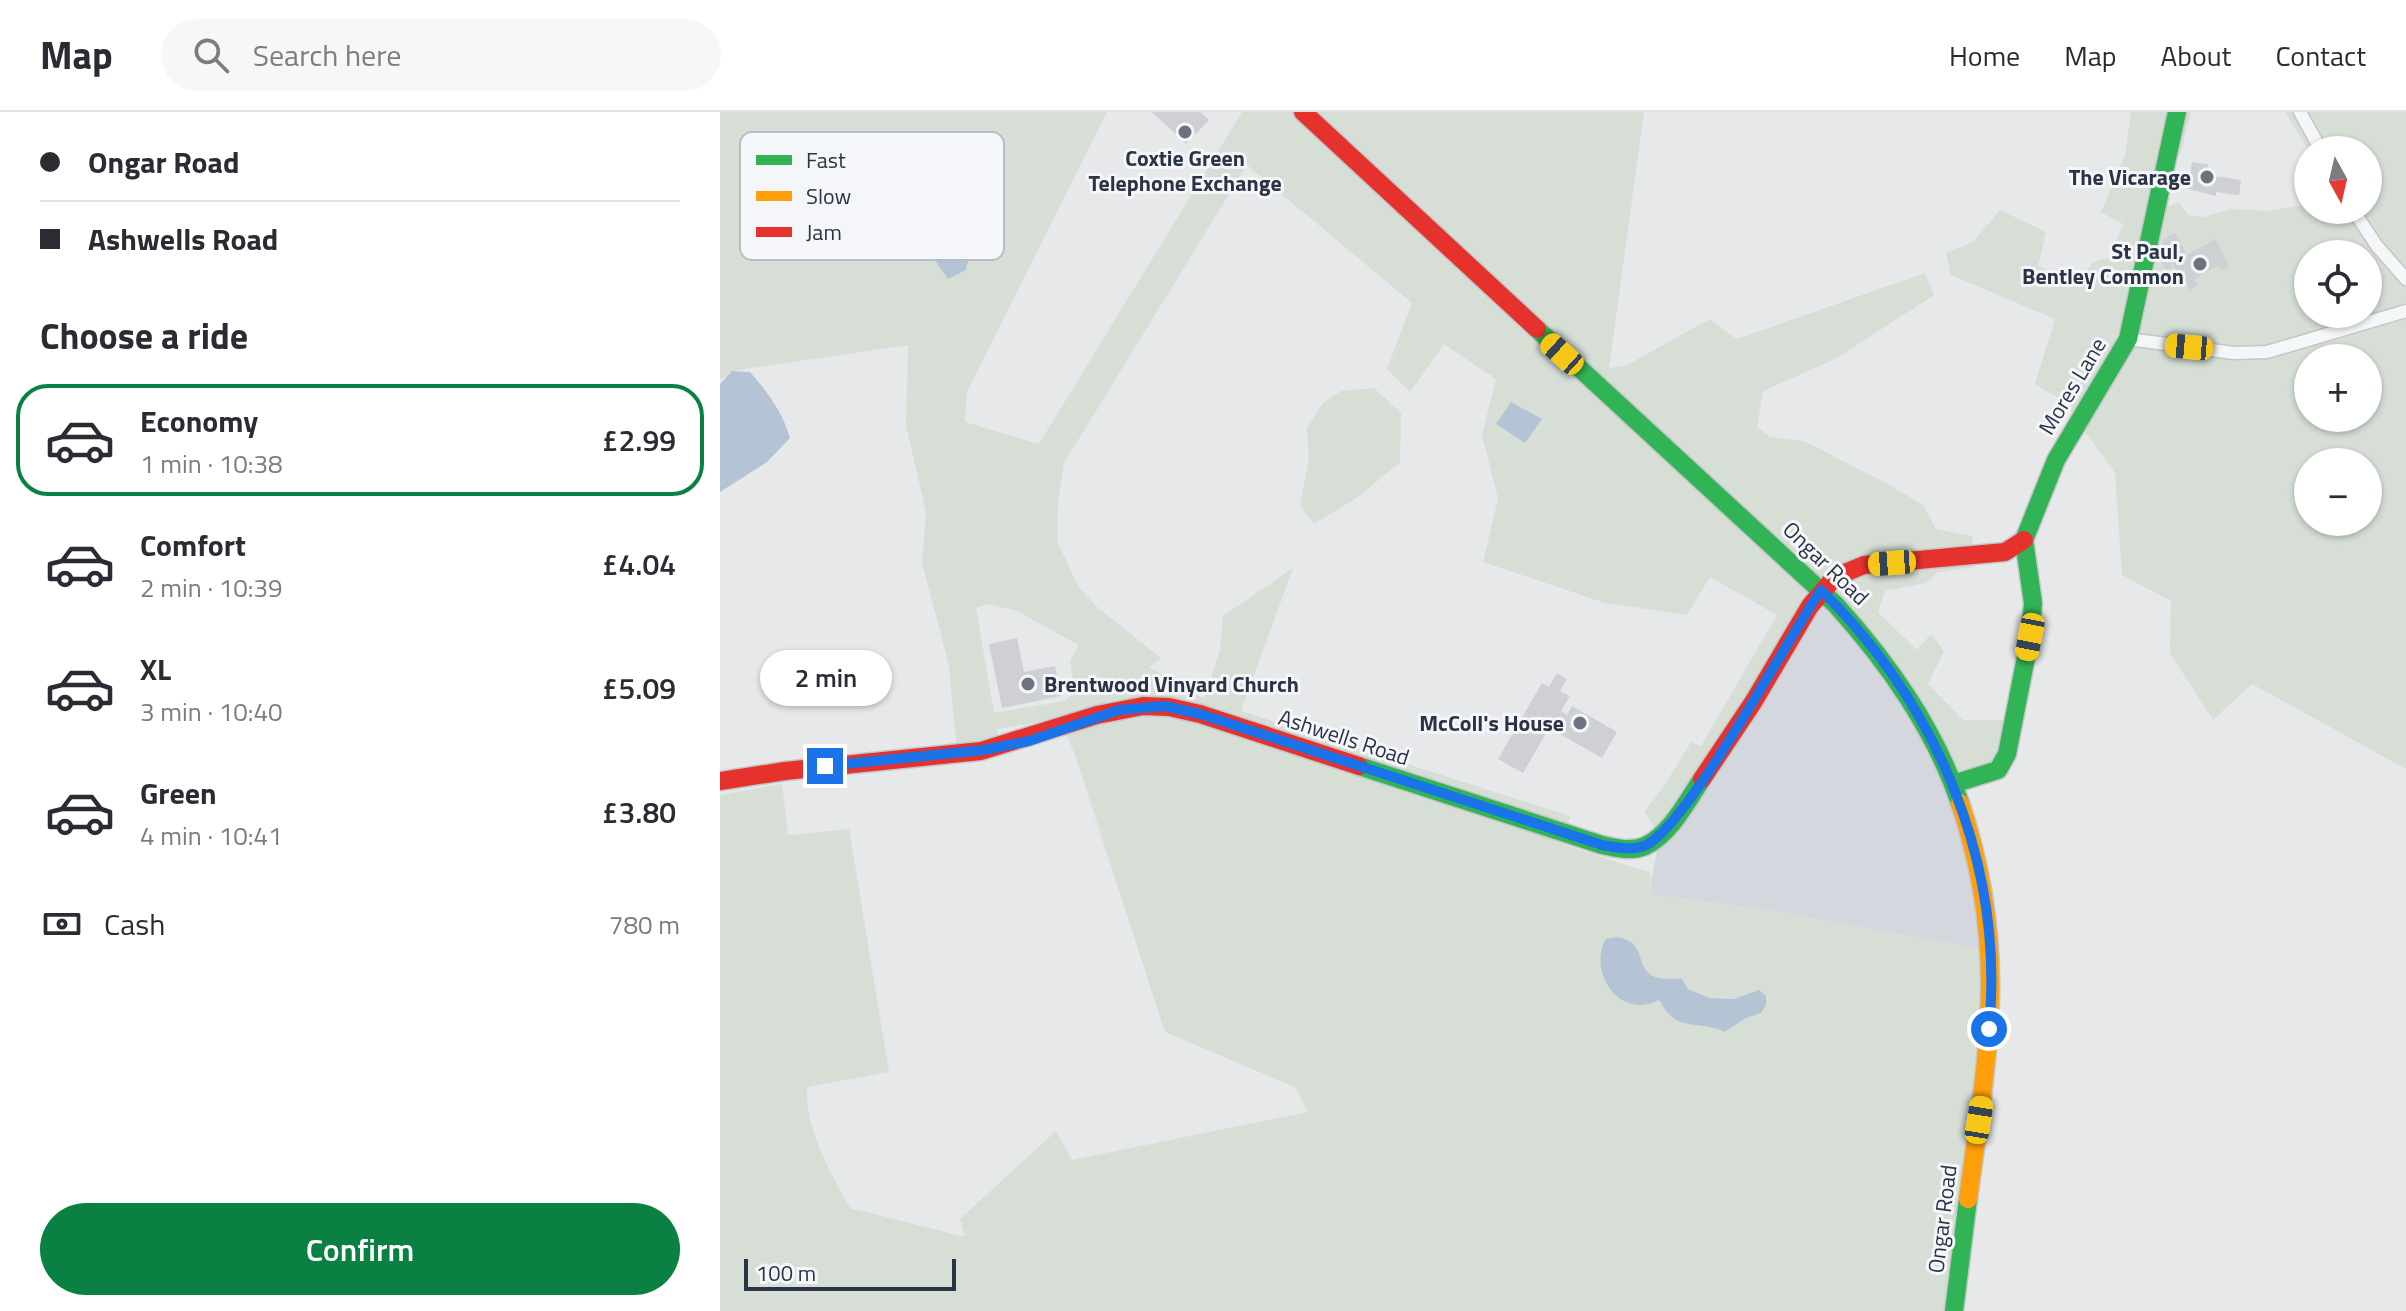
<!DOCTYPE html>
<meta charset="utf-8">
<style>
body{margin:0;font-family:"Titillium Web",sans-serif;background:#f7f7f7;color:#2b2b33;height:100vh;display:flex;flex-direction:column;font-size:30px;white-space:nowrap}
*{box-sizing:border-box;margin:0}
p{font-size:26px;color:#7c7c81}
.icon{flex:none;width:44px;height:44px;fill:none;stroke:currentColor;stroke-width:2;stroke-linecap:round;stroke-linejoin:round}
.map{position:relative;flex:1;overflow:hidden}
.details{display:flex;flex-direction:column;background:#fff;width:720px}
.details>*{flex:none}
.hud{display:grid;align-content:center;height:176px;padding:0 40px;background:#fff}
.needle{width:52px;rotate:172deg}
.fabs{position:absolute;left:1574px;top:24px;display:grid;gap:16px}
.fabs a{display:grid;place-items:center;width:88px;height:88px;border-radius:50%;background:#fff;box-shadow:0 2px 6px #0004;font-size:40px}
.scale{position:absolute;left:24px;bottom:20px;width:212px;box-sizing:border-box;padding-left:8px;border:4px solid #2b3445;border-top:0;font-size:22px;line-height:28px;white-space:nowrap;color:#2b3445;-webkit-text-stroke:6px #f4f6f9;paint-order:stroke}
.end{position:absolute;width:36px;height:36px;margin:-18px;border:10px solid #1a73e8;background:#fff;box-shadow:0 0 0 4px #fff}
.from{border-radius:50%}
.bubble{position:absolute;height:56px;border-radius:28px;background:#fff;box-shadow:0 2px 6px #0004;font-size:26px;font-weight:600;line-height:56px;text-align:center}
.car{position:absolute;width:24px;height:48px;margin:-24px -12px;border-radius:10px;box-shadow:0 0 6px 2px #0007;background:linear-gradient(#f5c518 24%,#345 0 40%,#f5c518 0 76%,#345 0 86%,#f5c518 0)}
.hud b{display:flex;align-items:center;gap:28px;height:76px;font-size:30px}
.hud b+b{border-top:2px solid #e1e1e2}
.hud i{width:20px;height:20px;background:#2b2b33}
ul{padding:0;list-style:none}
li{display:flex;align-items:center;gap:24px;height:112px;margin:0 16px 12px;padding:0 24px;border:4px solid transparent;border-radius:32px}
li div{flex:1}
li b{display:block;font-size:30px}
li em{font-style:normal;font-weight:600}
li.active{border-color:#0b8043}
li>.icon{width:72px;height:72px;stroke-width:1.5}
h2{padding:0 40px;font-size:36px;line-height:96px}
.pay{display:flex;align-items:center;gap:20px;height:88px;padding:0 40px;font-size:30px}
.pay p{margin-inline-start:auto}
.action{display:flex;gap:16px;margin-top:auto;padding:16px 40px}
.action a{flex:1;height:92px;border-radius:48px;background:#0b8043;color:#fff;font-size:32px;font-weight:600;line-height:92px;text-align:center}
header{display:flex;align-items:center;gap:48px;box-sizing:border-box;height:112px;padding:0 40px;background:#fff;border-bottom:2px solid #e1e1e2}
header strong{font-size:38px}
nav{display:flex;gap:44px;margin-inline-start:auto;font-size:28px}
.search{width:560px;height:72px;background:#f7f7f7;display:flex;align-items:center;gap:20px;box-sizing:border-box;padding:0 28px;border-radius:44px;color:#7c7c81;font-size:30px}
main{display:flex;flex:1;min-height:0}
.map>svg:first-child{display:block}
.built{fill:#d4d7dd}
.green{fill:#d6ded6;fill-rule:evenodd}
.water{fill:#b4c4d5}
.building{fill:#ced0d3}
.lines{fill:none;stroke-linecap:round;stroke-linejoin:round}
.street-casing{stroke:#c4c6c8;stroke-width:15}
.fast-casing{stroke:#c4c6c8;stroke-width:21}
.slow-casing{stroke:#c4c6c8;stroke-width:21}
.jam-casing{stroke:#c4c6c8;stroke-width:21}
.street{stroke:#f5f6f7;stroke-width:12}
.fast{stroke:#30b455;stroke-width:18}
.slow{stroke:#ff9f0a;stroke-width:18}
.jam{stroke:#e5322d;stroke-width:18}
.route{stroke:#1a73e8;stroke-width:10}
.poi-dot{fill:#6c737f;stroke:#f4f6f9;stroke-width:3}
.labels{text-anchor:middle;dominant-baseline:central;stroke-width:6;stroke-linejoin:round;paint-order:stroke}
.poi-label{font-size:22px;font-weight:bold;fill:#2b3445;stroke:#f4f6f9;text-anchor:end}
.street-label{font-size:22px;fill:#2b3445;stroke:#f4f6f9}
.key{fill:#f4f6f9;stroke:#b8bcc3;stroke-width:2}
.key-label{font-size:22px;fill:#2b3445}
</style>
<header>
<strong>Map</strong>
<div class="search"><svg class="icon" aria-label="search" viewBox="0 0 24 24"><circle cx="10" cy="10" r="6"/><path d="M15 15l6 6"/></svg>Search here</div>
<nav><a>Home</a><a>Map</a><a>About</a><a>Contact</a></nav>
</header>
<main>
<section class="details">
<div class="hud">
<b><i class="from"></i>Ongar Road</b>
<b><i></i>Ashwells Road</b>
</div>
<h2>Choose a ride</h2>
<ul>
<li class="active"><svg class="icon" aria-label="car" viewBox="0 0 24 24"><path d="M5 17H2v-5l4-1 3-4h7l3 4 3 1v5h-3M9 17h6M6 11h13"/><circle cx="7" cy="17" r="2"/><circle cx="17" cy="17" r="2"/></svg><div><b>Economy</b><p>1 min · 10:38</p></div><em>£2.99</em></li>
<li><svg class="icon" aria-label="car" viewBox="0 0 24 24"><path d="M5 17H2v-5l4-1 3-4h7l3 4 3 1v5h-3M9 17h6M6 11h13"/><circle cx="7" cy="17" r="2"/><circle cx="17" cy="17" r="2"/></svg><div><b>Comfort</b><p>2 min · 10:39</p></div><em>£4.04</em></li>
<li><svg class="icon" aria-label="car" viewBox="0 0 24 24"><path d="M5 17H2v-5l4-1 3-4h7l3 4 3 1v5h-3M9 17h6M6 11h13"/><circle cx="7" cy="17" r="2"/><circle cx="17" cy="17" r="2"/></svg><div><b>XL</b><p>3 min · 10:40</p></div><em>£5.09</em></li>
<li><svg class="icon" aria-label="car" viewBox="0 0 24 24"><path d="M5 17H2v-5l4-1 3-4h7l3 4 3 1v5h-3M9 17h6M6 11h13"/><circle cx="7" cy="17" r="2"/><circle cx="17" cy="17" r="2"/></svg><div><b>Green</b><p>4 min · 10:41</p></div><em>£3.80</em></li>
</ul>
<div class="pay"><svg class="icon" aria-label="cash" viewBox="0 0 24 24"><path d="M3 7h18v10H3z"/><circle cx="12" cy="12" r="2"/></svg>Cash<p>780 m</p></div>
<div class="action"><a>Confirm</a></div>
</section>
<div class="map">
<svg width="1686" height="1199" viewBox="0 0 1686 1199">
<rect width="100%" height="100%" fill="#e6e8ea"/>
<polygon class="built" points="1116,493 1135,512 1233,672 1271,839 1052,799 929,782 940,722 1090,494"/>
<g class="green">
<path d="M 0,0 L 387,0 L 247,280 L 245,310 L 319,332 L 522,0 L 924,0 L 889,256 L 907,253 L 990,207 L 1017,227 L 1205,161 L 1214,183 L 1115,247 L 1043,279 L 1037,315 L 1050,325 L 1084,329 L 1164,370 L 1203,393 L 1216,417 L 1252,424 L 1255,455 L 1218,460 L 1205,471 L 1165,479 L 1158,500 L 1197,538 L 1211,522 L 1224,539 L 1208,572 L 1243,608 L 1294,608 L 1287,642 L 1244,669 L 1116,493 L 1090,494 L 940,722 L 924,700 L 944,674 L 971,630 L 981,634 L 1057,503 L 990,465 L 967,503 L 885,491 L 763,450 L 778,387 L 762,323 L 776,267 L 724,232 L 690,280 L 667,257 L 692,191 L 527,53 L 344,351 L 338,390 L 337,429 L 358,474 L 376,494 L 441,546 L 429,555 L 484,587 L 500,538 L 503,504 L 573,456 L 521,599 L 850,704 L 842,732 L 931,761 L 929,782 L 1052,799 L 1271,839 L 1234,1199 L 0,1199 L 0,683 L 62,672 L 68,723 L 129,717 L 169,960 L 87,975 C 85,1018 110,1059 130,1096 L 245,1125 L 240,1107 L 336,1019 L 352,1048 L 588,1000 L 575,975 L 445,920 L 355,643 L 340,607 L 277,617 L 280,635 L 237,641 L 229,554 L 202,450 L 206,401 L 186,313 L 188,233 L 12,259 L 0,268 ZM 268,492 L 297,499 L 359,533 L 350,549 L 355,581 L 344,589 L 274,601 L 256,496 Z"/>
<path d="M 1411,0 L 1471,0 L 1460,43 L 1449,42 L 1439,83 L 1450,94 L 1459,90 L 1468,103 L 1484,105 L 1511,97 L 1549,99 L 1588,92 L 1588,98 L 1648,98 L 1648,38 L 1588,38 L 1565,0 L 1686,0 L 1686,657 L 1532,572 L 1493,608 L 1450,541 L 1451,489 L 1402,463 L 1395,361 L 1343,289 L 1315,272 L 1335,207 L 1231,163 L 1226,141 L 1253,130 L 1280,98 L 1326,120 L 1318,154 L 1358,171 L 1373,150 L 1390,145 L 1403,112 L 1381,100 L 1405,43 ZM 1588,142 L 1648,142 L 1648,202 L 1588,202 ZM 1588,246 L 1648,246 L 1648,306 L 1588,306 ZM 1588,350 L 1648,350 L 1648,410 L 1588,410 Z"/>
<polygon points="654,276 681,301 680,350 638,385 594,412 580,393 589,347 587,316 603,291 621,279"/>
</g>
<g class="water">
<path d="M 254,39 L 272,66 L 255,82 L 258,108 L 246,158 L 228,167 C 214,145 182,112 205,87 C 212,80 225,75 233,70 L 228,58 Z"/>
<path d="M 12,259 L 30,260 C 48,281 62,299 70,326 L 47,350 L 0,380 L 0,272 Z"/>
<polygon points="791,290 822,307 805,331 776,312"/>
<path d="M 897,825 C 929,830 913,856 935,865 C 942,868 955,866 962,867 L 968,877 L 989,886 L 1014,887 L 1039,878 L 1046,884 L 1046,893 L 1041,901 L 1026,906 L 1004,920 C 987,910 967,917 952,905 C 947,901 942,893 939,888 C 900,909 867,860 886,827 Z"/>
</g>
<g class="building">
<polygon points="432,0 480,0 489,8 466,32"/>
<polygon points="1472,50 1488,52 1487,63 1521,68 1519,83 1496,80 1496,84 1468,77"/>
<polygon points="1455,121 1466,141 1449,150 1452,155 1446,158 1437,142 1445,138 1441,129"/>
<polygon points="1496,127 1509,155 1502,158 1499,153 1474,167 1478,173 1470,178 1466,170 1456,176 1448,162 1456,158 1452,151"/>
<polygon points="297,526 304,560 335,554 341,584 282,596 269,532"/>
<polygon points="837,561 847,567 840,579 850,584 841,599 847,603 852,594 897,620 882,646 840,622 845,614 834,607 803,661 778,647 822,571 829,575"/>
</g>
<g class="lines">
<g class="street-casing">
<g id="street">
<polyline points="1580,0 1601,38"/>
<polyline points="1633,98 1657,134 1686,167"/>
<polyline points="1408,227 1514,241 1547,240 1686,199"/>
</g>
</g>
<g class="fast-casing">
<g id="fast">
<path d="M 817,217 L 1116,493 C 1169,552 1214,616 1240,691"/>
<path d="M 639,654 L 882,733 C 895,736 912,740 925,734 C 950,723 968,688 982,667"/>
<polyline points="1233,672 1278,658 1287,642 1310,525 1313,491 1304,428 1336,348 1408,227 1457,0"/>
<polyline points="1234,1199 1248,1087"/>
</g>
</g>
<g class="slow-casing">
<path id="slow" d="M 1240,691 C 1289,837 1268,940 1248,1087"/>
</g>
<g class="jam-casing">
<g id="jam">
<polyline points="583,0 817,217"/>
<polyline points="982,667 1034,589 1090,494 1115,465 1144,453 1285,440 1304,428"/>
<polyline points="0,669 65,659 261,639 377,603 423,594 449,595 480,602 639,654"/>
</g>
</g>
<use href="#street" class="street"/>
<use href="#fast" class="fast"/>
<use href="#slow" class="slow"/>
<use href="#jam" class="jam"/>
</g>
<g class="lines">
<path class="route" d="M 105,654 L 264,638 L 309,629 L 399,598 L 444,594 L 480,602 L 882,733 C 895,735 911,739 924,734 C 966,718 1069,524 1101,478 C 1217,592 1285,752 1269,917"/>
</g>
<g class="poi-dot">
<circle cx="465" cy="20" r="8"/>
<circle cx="1487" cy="65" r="8"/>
<circle cx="1480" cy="152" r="8"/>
<circle cx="308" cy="572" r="8"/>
<circle cx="860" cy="611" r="8"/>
</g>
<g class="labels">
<g class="poi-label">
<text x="465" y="46" text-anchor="middle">Coxtie Green<tspan x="465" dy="25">Telephone Exchange</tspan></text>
<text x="1471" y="65">The Vicarage</text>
<text x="1464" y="139">St Paul,<tspan x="1464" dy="25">Bentley Common</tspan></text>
<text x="324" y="572" text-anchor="start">Brentwood Vinyard Church</text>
<text x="844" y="611">McColl's House</text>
</g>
<g class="street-label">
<text transform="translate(1352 274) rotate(-59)">Mores Lane</text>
<text transform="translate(1106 451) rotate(44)">Ongar Road</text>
<text transform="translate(624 625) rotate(18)">Ashwells Road</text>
<text transform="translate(1222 1107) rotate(-83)">Ongar Road</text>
</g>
</g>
<rect x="20" y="20" width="264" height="128" rx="12" class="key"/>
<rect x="36" y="43" width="36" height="10" fill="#30b455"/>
<rect x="36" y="79" width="36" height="10" fill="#ff9f0a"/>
<rect x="36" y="115" width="36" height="10" fill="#e5322d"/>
<g class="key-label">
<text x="86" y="56">Fast</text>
<text x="86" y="92">Slow</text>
<text x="86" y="128">Jam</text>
</g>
</svg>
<div class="fabs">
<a><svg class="needle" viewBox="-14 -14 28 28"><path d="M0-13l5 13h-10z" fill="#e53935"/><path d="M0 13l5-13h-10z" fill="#7c7c81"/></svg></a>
<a><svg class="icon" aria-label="locate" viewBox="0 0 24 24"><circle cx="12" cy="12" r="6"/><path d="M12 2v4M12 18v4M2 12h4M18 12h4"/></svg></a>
<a>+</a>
<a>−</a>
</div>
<div class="scale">100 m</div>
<i class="end from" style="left:1269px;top:917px"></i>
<i class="end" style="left:105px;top:654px"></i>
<div class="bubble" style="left:40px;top:538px;width:132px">2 min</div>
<i class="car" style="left:1469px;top:235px;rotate:275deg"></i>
<i class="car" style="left:842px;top:242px;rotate:312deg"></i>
<i class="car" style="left:1172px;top:451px;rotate:266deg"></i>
<i class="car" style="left:1310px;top:525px;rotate:191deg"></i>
<i class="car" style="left:1259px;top:1008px;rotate:9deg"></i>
</div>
</main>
